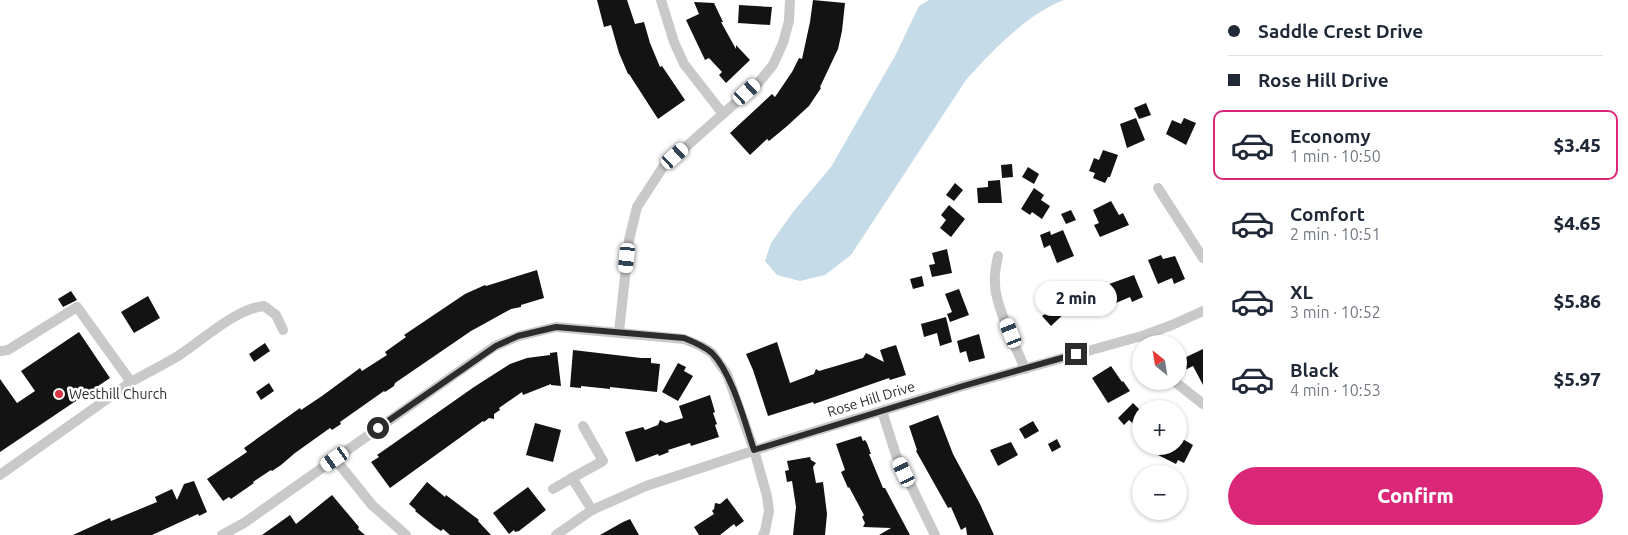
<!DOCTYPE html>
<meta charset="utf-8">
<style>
body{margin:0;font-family:Ubuntu,sans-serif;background:#f6f6f7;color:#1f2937;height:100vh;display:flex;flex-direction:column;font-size:19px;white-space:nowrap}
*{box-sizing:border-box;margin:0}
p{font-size:16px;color:#747a83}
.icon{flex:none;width:28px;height:28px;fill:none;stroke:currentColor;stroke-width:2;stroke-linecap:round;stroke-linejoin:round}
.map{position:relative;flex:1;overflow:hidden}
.details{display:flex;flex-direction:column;background:#fff;width:425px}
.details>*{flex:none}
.top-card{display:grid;align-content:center;height:110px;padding:0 25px;background:#fff}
.needle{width:32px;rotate:330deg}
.tools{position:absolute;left:1132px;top:335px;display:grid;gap:10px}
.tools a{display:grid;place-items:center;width:55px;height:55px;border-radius:50%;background:#fff;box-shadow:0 1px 4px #0004;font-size:25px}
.end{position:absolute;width:22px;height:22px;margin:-11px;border:6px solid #2c2c2c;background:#fff;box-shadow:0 0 0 2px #fff}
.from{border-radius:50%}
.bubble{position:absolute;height:35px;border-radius:18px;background:#fff;box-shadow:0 1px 4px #0004;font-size:16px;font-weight:800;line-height:35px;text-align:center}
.car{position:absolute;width:15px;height:30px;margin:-15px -8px;border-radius:6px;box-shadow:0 0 4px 1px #0007;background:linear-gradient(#fff 24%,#345 0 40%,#fff 0 76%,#345 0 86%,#fff 0)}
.top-card b{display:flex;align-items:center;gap:18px;height:48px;font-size:19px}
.top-card b+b{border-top:1px solid #e0e1e3}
.top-card i{width:12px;height:12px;background:#1f2937}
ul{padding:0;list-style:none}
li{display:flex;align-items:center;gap:15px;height:70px;margin:0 10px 8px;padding:0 15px;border:2px solid transparent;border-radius:10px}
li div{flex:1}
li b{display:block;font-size:19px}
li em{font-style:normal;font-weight:800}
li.current{border-color:#db2777}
li>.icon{width:45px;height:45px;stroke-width:1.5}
.primary-button{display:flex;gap:10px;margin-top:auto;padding:10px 25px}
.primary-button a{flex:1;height:58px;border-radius:30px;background:#db2777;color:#fff;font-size:20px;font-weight:800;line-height:58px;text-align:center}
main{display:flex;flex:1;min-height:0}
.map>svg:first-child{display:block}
.water{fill:#c6dbe8}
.building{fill:#131313}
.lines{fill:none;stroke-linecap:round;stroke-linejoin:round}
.minor{stroke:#c9c9c9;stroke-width:10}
.route{stroke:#2c2c2c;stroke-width:6}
.poi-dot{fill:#dc3442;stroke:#fff;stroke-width:2}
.labels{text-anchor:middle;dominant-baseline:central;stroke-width:5;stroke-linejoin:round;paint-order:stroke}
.poi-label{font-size:14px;fill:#2c2c2c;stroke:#fff;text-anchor:start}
.street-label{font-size:14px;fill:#2c2c2c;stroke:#fff}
</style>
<main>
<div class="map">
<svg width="1203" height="535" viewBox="0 0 1203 535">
<rect width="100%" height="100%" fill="#fff"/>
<path class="water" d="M 929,0 L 1064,0 C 1027,14 992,51 966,80 L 851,255 L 825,275 L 800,281 L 777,275 L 765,261 L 771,243 L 793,212 L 831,167 L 895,56 L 919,6 Z"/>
<g class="building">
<polygon points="597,0 627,0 635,24 644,22 650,43 660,67 662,66 685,100 658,119 629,74 628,74 619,53 611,25 604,27"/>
<polygon points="813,0 845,3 842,31 838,49 820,87 821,88 809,106 786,127 769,141 767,139 750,155 730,133 772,94 775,97 792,72 799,58 802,59 810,22"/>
<polygon points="694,2 714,3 723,22 721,22 736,49 736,45 750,60 726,83 719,75 722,72 709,58 705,60 686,20 699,14"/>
<polygon points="739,5 772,7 770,25 738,23"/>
<polygon points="1146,103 1151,115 1139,119 1134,108"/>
<polygon points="1136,118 1145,140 1127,148 1120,124"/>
<polygon points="1184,118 1196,123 1186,145 1166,134 1172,120 1181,124"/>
<polygon points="1103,150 1118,155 1110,177 1108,177 1105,183 1093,178 1095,173 1089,171 1094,158 1099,160"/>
<polygon points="1012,164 1013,177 1002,178 1001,165"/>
<polygon points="1028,167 1039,174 1034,184 1022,177"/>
<polygon points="1000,180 1002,203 978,203 977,188 988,187 988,181"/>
<polygon points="955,183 963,190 954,201 946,195"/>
<polygon points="1034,188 1044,195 1041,200 1050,206 1042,219 1032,212 1030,215 1021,209"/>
<polygon points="1111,201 1119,215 1123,213 1129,225 1100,237 1094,225 1099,223 1093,210"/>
<polygon points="949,205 965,219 951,237 940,228 946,220 941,215"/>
<polygon points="1071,210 1076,220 1066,224 1061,214"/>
<polygon points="1063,230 1074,256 1057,263 1050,245 1044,248 1040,235 1050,231 1051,235"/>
<polygon points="947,249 952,273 932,277 929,265 935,264 932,253"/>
<polygon points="1161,255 1163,259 1175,256 1185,279 1174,284 1172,278 1158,284 1148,260"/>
<polygon points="537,270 544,298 521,305 521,307 511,309 471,331 395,383 394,386 385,392 384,391 340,422 341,424 332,430 330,428 295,453 281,465 272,471 271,470 253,482 254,483 231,499 229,497 223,501 207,479 247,452 244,448 300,408 301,410 322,396 360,368 362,371 387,355 385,352 406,337 404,335 465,294 485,285 486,286"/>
<polygon points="1134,275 1143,297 1132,302 1130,297 1116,303 1109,284"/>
<polygon points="922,276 924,286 913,289 910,279"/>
<polygon points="959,289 969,315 950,322 947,314 952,312 945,294"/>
<polygon points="1089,289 1103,302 1093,312 1080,298"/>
<polygon points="71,291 77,300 63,307 58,299"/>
<polygon points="148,296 160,318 134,333 121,312"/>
<polygon points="1058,300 1068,310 1051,326 1042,316 1045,314 1044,312"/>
<polygon points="946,317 952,342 940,346 937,333 924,337 921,324"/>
<polygon points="79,332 110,378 0,452 0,379 17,403 35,391 21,371"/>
<polygon points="979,334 985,358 969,362 966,351 960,353 957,341"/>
<polygon points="777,342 790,383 814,374 816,369 819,371 863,358 866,353 884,362 880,350 896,345 906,375 890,380 889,378 814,404 813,402 768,416 753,370 746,354"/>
<polygon points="265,343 270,351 254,362 249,354"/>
<polygon points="1203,349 1203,385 1193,366 1185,370 1180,360"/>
<polygon points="573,350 641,358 651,358 651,363 660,364 657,392 610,387 610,389 581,386 581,388 570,387"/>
<polygon points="557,352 561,386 551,385 551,384 523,395 522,392 499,408 500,410 494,414 494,419 489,418 484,422 483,421 390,488 371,462 379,457 377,455 390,446 474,387 510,364 527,358 550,355 550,353"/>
<polygon points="678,363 686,367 684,371 693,376 678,401 662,392"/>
<polygon points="1111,366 1122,382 1123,381 1130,391 1108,403 1092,378"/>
<polygon points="269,383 274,391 261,400 256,392"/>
<polygon points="710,395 715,412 713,413 717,424 715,425 719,437 691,446 690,443 668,450 669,452 659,456 658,454 636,462 625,432 643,427 645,430 658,425 660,420 666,423 683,418 679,406"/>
<polygon points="1133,403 1141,411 1141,431 1129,420 1124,425 1118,418"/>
<polygon points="938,415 953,454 980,504 994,535 967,535 966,527 961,530 951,507 948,508 916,451 917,450 909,426"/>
<polygon points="1033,421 1039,431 1025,439 1019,429"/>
<polygon points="535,423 561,430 553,462 526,455"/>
<polygon points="861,436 863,441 865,440 867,443 871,454 869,454 883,488 885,488 910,535 879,535 891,528 863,527 865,523 862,517 864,515 849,487 848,488 841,472 845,470 836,444"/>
<polygon points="1179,437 1193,445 1184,463 1178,460 1176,464 1158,455 1163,446 1179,446"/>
<polygon points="1057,439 1061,447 1052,452 1048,444"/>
<polygon points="1011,442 1018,455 998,466 990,450"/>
<polygon points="810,457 811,460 816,463 813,467 816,483 823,482 827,514 825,535 793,535 796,507 792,481 787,482 785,471 789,470 787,461"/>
<polygon points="194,481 207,512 199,516 198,514 152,535 73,535 110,518 111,521 157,502 155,497 172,489 177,500 184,484"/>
<polygon points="427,482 445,497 446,495 479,520 478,521 491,535 450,535 443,529 441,531 435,527 415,511 416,510 409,504"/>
<polygon points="528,487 546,510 519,531 515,532 514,530 509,534 493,513"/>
<polygon points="332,495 359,527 358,529 365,535 262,535 290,515 296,524"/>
<polygon points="727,498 744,521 736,527 734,524 720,535 699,535 694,527 714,514 712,511 714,509 715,503 720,504"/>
<polygon points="630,519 639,535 600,535 623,522"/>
</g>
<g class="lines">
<g class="minor">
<polyline points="661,0 674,42 684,64 723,114"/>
<polyline points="1158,188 1203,258"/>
<path d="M 998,256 C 996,265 994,274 995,284 C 995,305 1016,347 1025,369"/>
<polyline points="619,332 629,240 637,207 663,167 759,82 773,65 783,43 789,21 790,0"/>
<polyline points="0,351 8,350 77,307 131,382 0,475"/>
<polyline points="1174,381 1203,404"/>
<path d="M 131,382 C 147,373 163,365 178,356 C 203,340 235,309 264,306 L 276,315 L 283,330"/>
<polyline points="882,411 896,455 935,535"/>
<polyline points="583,426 603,461 572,478 592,510"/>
<polyline points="335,459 372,505 406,535"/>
<polyline points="553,489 572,478"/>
<polyline points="222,535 244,523 495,346 519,336 556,327 684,339 701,346 712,353 727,374 754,450 767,496 769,511 765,531 763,535"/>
<polyline points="556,535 592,510 646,486 786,440 963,386 1145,335 1172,325 1203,311"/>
</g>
</g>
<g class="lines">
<path class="route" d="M 378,428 L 496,346 L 518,336 L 556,327 L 684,338 C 694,342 704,346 712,353 C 732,373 745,423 754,450 L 963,386 L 1076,354"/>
</g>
<circle class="poi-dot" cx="59" cy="394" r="5"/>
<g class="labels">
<g class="poi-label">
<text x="69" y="394">Westhill Church</text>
</g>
<g class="street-label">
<text transform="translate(871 399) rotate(-17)">Rose Hill Drive</text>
</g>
</g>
</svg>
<div class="tools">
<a><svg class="needle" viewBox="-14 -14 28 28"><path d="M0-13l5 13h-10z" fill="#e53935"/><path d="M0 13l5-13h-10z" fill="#747a83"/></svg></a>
<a>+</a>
<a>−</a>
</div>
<i class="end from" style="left:378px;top:428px"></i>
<i class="end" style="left:1076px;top:354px"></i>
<div class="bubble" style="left:1035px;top:281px;width:82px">2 min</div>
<i class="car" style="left:747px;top:92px;rotate:48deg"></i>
<i class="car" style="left:675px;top:156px;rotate:48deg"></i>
<i class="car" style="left:627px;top:258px;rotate:186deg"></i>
<i class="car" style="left:1011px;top:333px;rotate:338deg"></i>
<i class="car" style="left:335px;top:459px;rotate:235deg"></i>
<i class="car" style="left:904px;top:472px;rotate:335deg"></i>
</div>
<section class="details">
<div class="top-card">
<b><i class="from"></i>Saddle Crest Drive</b>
<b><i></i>Rose Hill Drive</b>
</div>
<ul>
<li class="current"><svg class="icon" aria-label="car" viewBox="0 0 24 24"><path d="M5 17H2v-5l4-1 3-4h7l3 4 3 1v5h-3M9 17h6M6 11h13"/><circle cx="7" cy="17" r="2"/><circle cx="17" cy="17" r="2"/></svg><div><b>Economy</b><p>1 min · 10:50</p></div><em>$3.45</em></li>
<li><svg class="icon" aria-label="car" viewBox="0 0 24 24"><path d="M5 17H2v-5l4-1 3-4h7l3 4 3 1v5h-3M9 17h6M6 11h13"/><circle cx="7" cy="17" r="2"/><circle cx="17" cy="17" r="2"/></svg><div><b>Comfort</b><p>2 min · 10:51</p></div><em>$4.65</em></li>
<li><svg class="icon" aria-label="car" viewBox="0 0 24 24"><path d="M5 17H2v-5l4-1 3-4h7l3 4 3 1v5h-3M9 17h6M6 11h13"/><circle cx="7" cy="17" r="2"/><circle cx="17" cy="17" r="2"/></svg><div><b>XL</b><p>3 min · 10:52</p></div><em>$5.86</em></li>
<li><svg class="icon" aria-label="car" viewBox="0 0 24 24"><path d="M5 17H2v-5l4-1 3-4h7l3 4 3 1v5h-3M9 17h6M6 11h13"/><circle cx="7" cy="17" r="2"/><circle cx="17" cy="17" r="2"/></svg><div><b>Black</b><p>4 min · 10:53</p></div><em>$5.97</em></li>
</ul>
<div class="primary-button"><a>Confirm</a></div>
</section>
</main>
